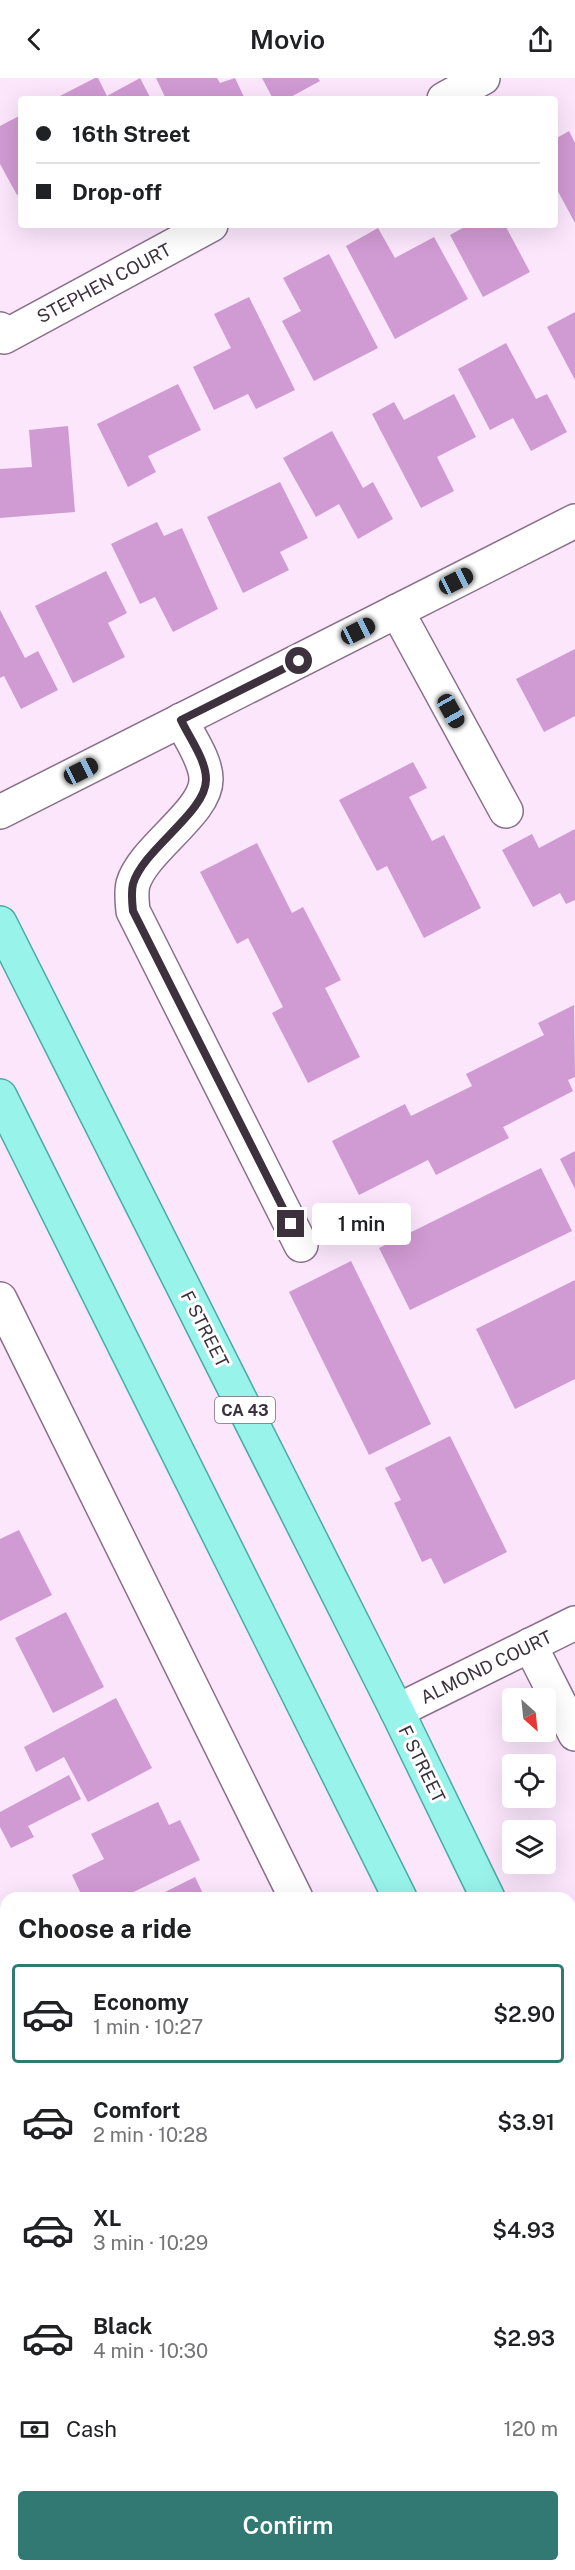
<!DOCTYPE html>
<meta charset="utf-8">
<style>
body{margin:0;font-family:"Public Sans",sans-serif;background:#f2f2f2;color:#202124;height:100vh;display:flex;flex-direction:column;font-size:22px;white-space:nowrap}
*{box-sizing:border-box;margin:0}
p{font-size:20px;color:#757577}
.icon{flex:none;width:33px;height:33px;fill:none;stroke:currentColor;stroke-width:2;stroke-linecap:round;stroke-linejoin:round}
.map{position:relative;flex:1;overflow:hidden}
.side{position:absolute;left:0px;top:1814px;width:576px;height:680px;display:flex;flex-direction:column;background:#fff;border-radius:18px 18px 0 0;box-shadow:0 6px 24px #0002}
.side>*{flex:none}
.hud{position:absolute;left:18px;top:18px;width:540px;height:132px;border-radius:6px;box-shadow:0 6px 24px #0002;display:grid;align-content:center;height:132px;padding:0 18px;background:#fff}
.needle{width:39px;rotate:153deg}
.controls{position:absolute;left:502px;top:1610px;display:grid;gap:12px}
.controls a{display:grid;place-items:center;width:54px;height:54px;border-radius:6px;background:#fff;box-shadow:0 6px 24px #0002;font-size:30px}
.end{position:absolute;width:27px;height:27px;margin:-14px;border:8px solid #3c313c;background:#fff;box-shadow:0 0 0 3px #fff}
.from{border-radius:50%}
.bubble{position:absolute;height:42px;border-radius:6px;background:#fff;box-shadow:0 6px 24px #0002;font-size:20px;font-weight:600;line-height:42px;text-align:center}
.car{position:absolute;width:18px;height:36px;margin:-18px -9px;border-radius:8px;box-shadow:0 0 4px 2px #0007;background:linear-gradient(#222 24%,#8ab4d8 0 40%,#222 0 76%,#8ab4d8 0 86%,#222 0)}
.hud b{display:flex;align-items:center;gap:21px;height:57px;font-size:22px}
.hud b+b{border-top:2px solid #e0e0e0}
.hud i{width:15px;height:15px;background:#202124}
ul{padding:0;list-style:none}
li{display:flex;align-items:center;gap:18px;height:99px;margin:0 12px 9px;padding:0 6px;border:3px solid transparent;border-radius:6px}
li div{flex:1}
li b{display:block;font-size:22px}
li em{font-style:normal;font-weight:600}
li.current{border-color:#317972}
li>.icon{width:54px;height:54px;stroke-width:1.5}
h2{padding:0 18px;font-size:27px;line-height:72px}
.pay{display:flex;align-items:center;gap:15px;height:66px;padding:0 18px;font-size:22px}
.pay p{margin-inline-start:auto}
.button{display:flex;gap:12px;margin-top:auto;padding:12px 18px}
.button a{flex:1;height:69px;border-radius:6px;background:#317972;color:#fff;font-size:24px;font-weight:600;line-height:69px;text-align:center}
header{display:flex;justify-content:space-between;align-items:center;height:78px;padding:0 18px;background:#fff;font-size:27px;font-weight:600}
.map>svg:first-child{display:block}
.built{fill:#f8d8f9}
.building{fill:#d09ad2}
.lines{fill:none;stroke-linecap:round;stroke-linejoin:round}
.minor-casing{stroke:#887089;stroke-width:36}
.major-casing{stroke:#4baaa5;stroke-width:36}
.minor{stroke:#fff;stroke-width:33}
.major{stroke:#98f3eb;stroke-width:33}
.route{stroke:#3c313c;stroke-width:8}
.labels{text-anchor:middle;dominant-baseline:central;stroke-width:6;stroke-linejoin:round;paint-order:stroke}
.shield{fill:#fff;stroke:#766f76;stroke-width:1.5}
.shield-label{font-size:16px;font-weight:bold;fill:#3c313c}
.street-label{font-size:18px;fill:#3c313c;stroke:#fff}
</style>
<header><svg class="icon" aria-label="back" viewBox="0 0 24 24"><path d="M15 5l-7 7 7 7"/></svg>Movio<svg class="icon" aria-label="share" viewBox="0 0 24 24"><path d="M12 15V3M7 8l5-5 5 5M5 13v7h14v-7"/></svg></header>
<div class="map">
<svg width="575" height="2492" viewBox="0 0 575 2492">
<rect width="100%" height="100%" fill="#fbe6fc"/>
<polygon class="built" points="106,2487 479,2487 469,2492 96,2492"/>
<g class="building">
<polygon points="95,0 98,0 107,18 140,0 151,21 59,21 58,19"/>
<polygon points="156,0 217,0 220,5 235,0 245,21 166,21"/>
<polygon points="262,0 318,0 320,3 287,21 273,21"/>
<polygon points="21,37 21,115 17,117 0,86 0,48"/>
<polygon points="569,53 575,65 575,145 555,108 555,61"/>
<polygon points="468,147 505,147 530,194 483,219 450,157"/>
<polygon points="378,150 395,180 434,159 468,221 395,261 346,168"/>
<polygon points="329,176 378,270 314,303 282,243 301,233 283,200"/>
<polygon points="249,219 295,312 256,331 248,316 214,332 193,289 231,270 214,236"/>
<polygon points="575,234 575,302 547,249"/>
<polygon points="506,265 536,321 547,316 567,354 531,373 513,340 490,352 458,291"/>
<polygon points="178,306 201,352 148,378 156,394 128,409 97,346"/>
<polygon points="454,316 476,359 437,379 454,413 421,430 372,336 394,324 404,342"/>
<polygon points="68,348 75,434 0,440 0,391 32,389 29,352"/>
<polygon points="332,353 363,410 373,404 393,441 358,461 339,426 316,439 283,380"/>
<polygon points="280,404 308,460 280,474 289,492 243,515 207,439"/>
<polygon points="157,444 164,458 182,450 218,531 173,554 155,519 140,526 111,466"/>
<polygon points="106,493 127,535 108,545 125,579 73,605 35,528"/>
<polygon points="0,532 25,580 38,573 58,612 21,631 4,598 0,600"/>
<polygon points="575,571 575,638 544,654 516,601"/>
<polygon points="413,684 427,710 409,719 432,763 444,757 481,830 424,860 387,788 377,793 339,722"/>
<polygon points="575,751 575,822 566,826 560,815 533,829 502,772 532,756 539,770"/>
<polygon points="257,765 292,835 303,829 341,902 325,910 360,979 308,1005 272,935 283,929 248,860 237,866 200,794"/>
<polygon points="574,927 575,999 568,1002 573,1013 503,1049 509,1060 436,1097 428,1082 359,1117 332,1063 405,1026 411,1038 472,1008 466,996 544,957 538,945"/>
<polygon points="575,1073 575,1111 560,1081"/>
<polygon points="541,1090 572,1153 410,1232 379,1170"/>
<polygon points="351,1183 431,1346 369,1377 289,1214"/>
<polygon points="575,1202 575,1301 515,1331 476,1251"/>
<polygon points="450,1358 507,1474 444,1506 431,1480 422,1484 394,1425 401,1422 385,1390"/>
<polygon points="19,1452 52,1517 0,1543 0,1461"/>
<polygon points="66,1534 104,1609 53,1635 15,1560"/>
<polygon points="116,1620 152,1690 88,1724 64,1679 36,1694 24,1669"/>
<polygon points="69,1697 81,1721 28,1748 34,1759 11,1770 0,1749 0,1734"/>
<polygon points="158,1724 169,1747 180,1742 200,1782 121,1820 83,1820 72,1797 104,1781 91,1756"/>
<polygon points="195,1799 205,1820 153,1820"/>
<polygon points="0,2025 6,2035 6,2050 0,2053"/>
<polygon points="6,2219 6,2316 0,2319 0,2222"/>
<polygon points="6,2337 6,2391 0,2379 0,2340"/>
<polygon points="53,2487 92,2487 82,2492 56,2492"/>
</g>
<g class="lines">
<g class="minor-casing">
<g id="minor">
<polyline points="444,21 483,0"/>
<polyline points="0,251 4,259 211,147"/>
<polyline points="397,533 506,733"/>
<path d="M 181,642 C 189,659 206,682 206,701 C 207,734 143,771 133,806 C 131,814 132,824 133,833 L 301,1167"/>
<polyline points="0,734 575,443"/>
<polyline points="0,1221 296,1820"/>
<polyline points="530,1567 575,1656"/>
<polyline points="397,1633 575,1545"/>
<polyline points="0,1892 6,1904"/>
<polyline points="296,2487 298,2492"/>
<polyline points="549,2492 553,2487"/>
</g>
</g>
<g class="major-casing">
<g id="major">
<polyline points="0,845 397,1633 488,1820"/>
<polyline points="0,1018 400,1820"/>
<polyline points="570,1991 575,2002"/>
<polyline points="570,2178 575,2189"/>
</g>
</g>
<use href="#minor" class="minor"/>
<use href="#major" class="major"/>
</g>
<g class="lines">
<path class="route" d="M 291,1146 L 133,833 C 132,824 131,814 133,806 C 143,771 207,734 206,701 C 206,682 189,659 181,642 L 299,583"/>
</g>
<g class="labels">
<rect class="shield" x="215" y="1319" width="60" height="26" rx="4.5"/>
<g class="shield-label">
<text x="245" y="1332">CA 43</text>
</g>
<g class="street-label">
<text transform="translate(104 205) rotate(-28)">STEPHEN COURT</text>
<text transform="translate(205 1251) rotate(63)">F STREET</text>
<text transform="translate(486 1589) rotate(-26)">ALMOND COURT</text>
<text transform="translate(422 1686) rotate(64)">F STREET</text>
</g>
</g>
</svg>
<div class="controls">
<a><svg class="needle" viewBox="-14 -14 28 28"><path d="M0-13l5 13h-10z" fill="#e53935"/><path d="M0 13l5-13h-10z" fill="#757577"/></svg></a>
<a><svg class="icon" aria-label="locate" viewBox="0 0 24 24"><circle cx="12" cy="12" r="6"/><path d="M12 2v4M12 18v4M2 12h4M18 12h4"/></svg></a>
<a><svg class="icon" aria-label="layers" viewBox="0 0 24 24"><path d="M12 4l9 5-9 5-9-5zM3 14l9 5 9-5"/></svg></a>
</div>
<i class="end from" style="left:299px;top:583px"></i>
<i class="end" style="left:291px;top:1146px"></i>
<div class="bubble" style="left:312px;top:1125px;width:99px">1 min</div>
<i class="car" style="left:456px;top:503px;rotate:63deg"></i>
<i class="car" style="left:358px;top:553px;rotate:63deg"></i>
<i class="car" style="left:451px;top:633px;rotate:151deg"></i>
<i class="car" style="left:81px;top:693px;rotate:63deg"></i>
<div class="hud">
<b><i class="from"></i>16th Street</b>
<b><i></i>Drop-off</b>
</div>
<section class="side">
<h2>Choose a ride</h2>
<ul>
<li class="current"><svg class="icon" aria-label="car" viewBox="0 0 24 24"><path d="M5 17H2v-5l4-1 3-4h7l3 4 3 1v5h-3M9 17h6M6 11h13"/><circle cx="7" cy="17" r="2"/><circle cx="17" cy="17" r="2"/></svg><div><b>Economy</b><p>1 min · 10:27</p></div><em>$2.90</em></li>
<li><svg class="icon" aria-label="car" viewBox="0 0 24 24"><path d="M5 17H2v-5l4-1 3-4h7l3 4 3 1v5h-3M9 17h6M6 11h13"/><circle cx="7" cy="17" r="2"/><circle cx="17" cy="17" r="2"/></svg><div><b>Comfort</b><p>2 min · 10:28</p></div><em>$3.91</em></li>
<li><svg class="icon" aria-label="car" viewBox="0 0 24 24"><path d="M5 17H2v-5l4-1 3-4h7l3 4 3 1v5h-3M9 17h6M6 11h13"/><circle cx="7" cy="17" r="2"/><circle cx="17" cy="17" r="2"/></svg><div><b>XL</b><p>3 min · 10:29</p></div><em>$4.93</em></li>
<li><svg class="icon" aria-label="car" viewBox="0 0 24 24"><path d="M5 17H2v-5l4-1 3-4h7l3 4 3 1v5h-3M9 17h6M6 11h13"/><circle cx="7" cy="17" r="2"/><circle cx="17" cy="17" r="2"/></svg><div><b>Black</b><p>4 min · 10:30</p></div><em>$2.93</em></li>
</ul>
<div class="pay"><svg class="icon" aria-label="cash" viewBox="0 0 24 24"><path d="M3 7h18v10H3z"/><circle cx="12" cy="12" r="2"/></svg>Cash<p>120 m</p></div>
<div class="button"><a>Confirm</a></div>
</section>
</div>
